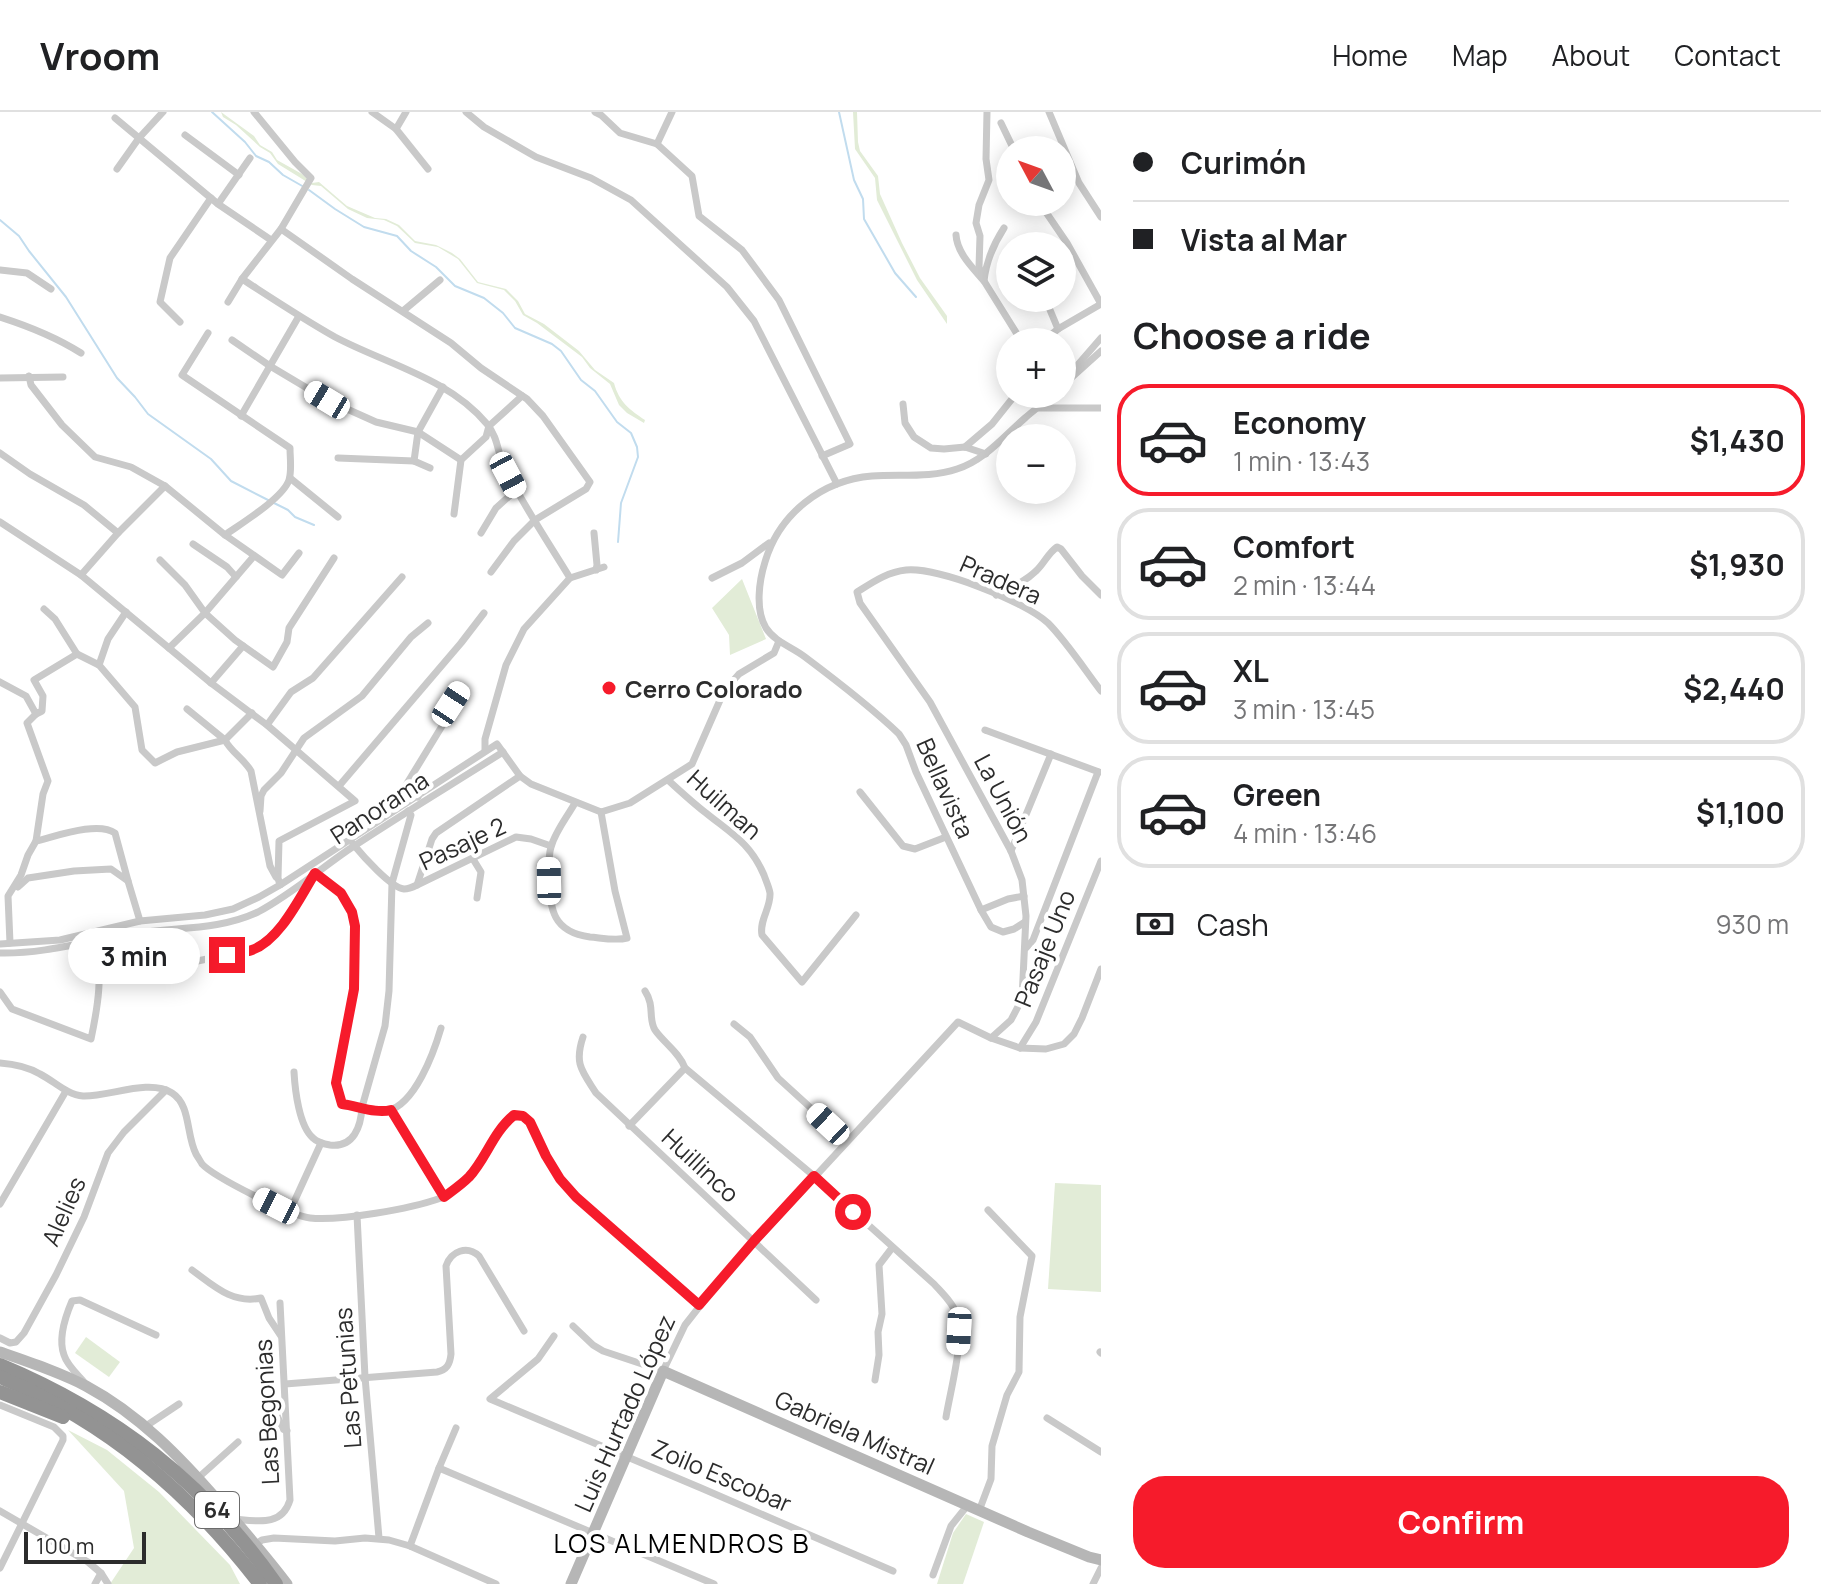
<!DOCTYPE html>
<meta charset="utf-8">
<style>
body{margin:0;font-family:Manrope,sans-serif;background:#f2f2f2;color:#202124;height:100vh;display:flex;flex-direction:column;font-size:30px;white-space:nowrap}
*{box-sizing:border-box;margin:0}
p{font-size:26px;color:#757577}
.icon{flex:none;width:44px;height:44px;fill:none;stroke:currentColor;stroke-width:2;stroke-linecap:round;stroke-linejoin:round}
.map{position:relative;flex:1;overflow:hidden}
.sheet{display:flex;flex-direction:column;background:#fff;width:720px}
.sheet>*{flex:none}
.hud{display:grid;align-content:center;height:176px;padding:0 32px;background:#fff}
.needle{width:52px;rotate:311deg}
.buttons{position:absolute;left:996px;top:24px;display:grid;gap:16px}
.buttons a{display:grid;place-items:center;width:80px;height:80px;border-radius:50%;background:#fff;box-shadow:0 4px 20px #0003;font-size:40px}
.scale{position:absolute;left:24px;bottom:20px;width:122px;box-sizing:border-box;padding-left:8px;border:4px solid #2c2c2c;border-top:0;font-size:22px;line-height:28px;white-space:nowrap;color:#2c2c2c;-webkit-text-stroke:6px #fff;paint-order:stroke}
.end{position:absolute;width:36px;height:36px;margin:-18px;border:10px solid #f61b2b;background:#fff;box-shadow:0 0 0 4px #fff}
.from{border-radius:50%}
.bubble{position:absolute;height:56px;border-radius:28px;background:#fff;box-shadow:0 4px 20px #0003;font-size:26px;font-weight:700;line-height:56px;text-align:center}
.car{position:absolute;width:24px;height:48px;margin:-24px -12px;border-radius:10px;box-shadow:0 0 6px 2px #0007;background:linear-gradient(#fff 24%,#345 0 40%,#fff 0 76%,#345 0 86%,#fff 0)}
.hud b{display:flex;align-items:center;gap:28px;height:76px;font-size:30px}
.hud b+b{border-top:2px solid #e0e0e0}
.hud i{width:20px;height:20px;background:#202124}
ul{padding:0;list-style:none}
li{display:flex;align-items:center;gap:24px;height:112px;margin:0 16px 12px;padding:0 16px;border:4px solid #e0e0e0;border-radius:32px}
li div{flex:1}
li b{display:block;font-size:30px}
li em{font-style:normal;font-weight:700}
li.current{border-color:#f61b2b}
li>.icon{width:72px;height:72px;stroke-width:1.5}
h2{padding:0 32px;font-size:36px;line-height:96px}
.pay{display:flex;align-items:center;gap:20px;height:88px;padding:0 32px;font-size:30px}
.pay p{margin-inline-start:auto}
.cta{display:flex;gap:16px;margin-top:auto;padding:16px 32px}
.cta a{flex:1;height:92px;border-radius:32px;background:#f61b2b;color:#fff;font-size:32px;font-weight:700;line-height:92px;text-align:center}
header{display:flex;align-items:center;gap:48px;box-sizing:border-box;height:112px;padding:0 40px;background:#fff;border-bottom:2px solid #e0e0e0}
header strong{font-size:38px}
nav{display:flex;gap:44px;margin-inline-start:auto;font-size:28px}
main{display:flex;flex:1;min-height:0}
.map>svg:first-child{display:block}
.green{fill:#e2ecd7}
.lines{fill:none;stroke-linecap:round;stroke-linejoin:round}
.stream{stroke:#c1dcee;stroke-width:2}
.street{stroke:#c9c9c9;stroke-width:7}
.secondary{stroke:#b6b6b6;stroke-width:11}
.highway{stroke:#939393;stroke-width:14}
.route{stroke:#f61b2b;stroke-width:10}
.poi-dot{fill:#f61b2b;stroke:#fff;stroke-width:3}
.labels{text-anchor:middle;dominant-baseline:central;stroke-width:8;stroke-linejoin:round;paint-order:stroke}
.shield{fill:#fff;stroke:#6b6b6b;stroke-width:2}
.shield-label{font-size:22px;font-weight:bold;fill:#2c2c2c}
.street-label{font-size:24px;fill:#2c2c2c;stroke:#fff}
.poi-label{font-size:24px;font-weight:bold;fill:#2c2c2c;stroke:#fff;text-anchor:start}
.neighbourhood-label{font-size:26px;letter-spacing:2px;fill:#000;stroke:#fff}
</style>
<header>
<strong>Vroom</strong>
<nav><a>Home</a><a>Map</a><a>About</a><a>Contact</a></nav>
</header>
<main>
<div class="map">
<svg width="1101" height="1472" viewBox="0 0 1101 1472">
<rect width="100%" height="100%" fill="#fff"/>
<g class="green">
<path d="M 221,0 L 254,24 L 260,33 L 272,40 L 277,48 L 302,62 L 312,71 L 319,70 L 347,94 L 375,106 L 386,107 L 399,113 L 415,129 L 436,133 L 452,141 L 460,147 L 478,170 L 506,177 L 518,189 L 525,202 L 544,212 L 579,239 L 595,258 L 614,271 C 619,290 630,298 645,308 L 644,311 L 627,301 L 619,293 L 610,272 L 590,256 L 582,245 L 537,211 L 523,203 L 515,189 L 504,178 L 477,171 L 458,147 L 438,135 L 415,131 L 397,114 L 384,108 L 367,106 L 348,97 L 321,74 L 312,73 L 278,52 L 270,41 L 260,35 L 236,13 L 223,5 Z"/>
<polygon points="853,0 857,0 858,30 860,39 878,64 880,82 902,131 920,166 947,204 947,212 917,168 877,88 875,66 855,37"/>
<polygon points="742,467 766,527 730,543 729,523 712,496"/>
<polygon points="1055,1071 1101,1073 1101,1180 1048,1177"/>
<polygon points="86,1225 120,1250 109,1265 75,1241"/>
<polygon points="68,1318 107,1338 159,1380 230,1453 240,1472 110,1472 134,1436 124,1379"/>
<polygon points="966,1402 984,1410 963,1472 937,1472 953,1421"/>
</g>
<g class="lines">
<g class="stream">
<polyline points="212,0 245,30 256,44 269,50 283,63 304,75"/>
<polyline points="839,0 854,68 863,87 864,107 895,161 916,185"/>
<polyline points="309,78 335,97 364,115 397,124 411,139 436,155 455,174 484,186 503,201 515,216 552,232 561,239 581,268 595,279 617,310 631,321 637,335 638,345 621,391 618,430"/>
<polyline points="0,108 19,124 29,139 66,185 117,266 135,285 148,302 211,347 231,369 268,388"/>
<polyline points="274,391 288,398 295,405 314,413"/>
</g>
<g class="street">
<polyline points="372,0 396,17 406,0"/>
<polyline points="466,0 484,15 536,45 591,66 631,88 727,175 754,209 837,372"/>
<polyline points="595,0 601,3 620,21 657,32 692,64 699,104 742,138 779,188 850,332 822,344"/>
<polyline points="987,0 986,47 989,68 979,93 976,111 980,124 979,155 984,169 1022,230"/>
<polyline points="1049,0 1079,71 1101,105"/>
<polyline points="115,6 218,92 271,128"/>
<polyline points="1001,11 1014,38"/>
<polyline points="396,17 428,57"/>
<polyline points="185,23 239,63"/>
<polyline points="657,32 672,0"/>
<polyline points="117,57 139,26 163,0"/>
<polyline points="1039,90 1067,131 1101,192 1058,217 1046,227 1048,230"/>
<polyline points="218,92 250,46"/>
<polyline points="281,117 352,167 451,231 481,256 527,287 543,304 590,370 586,377 535,408 514,429 491,460"/>
<path d="M 956,123 C 957,141 973,156 984,169 C 986,150 993,133 1004,116"/>
<polyline points="0,158 27,161 51,177"/>
<path d="M 242,167 C 273,187 303,207 335,225 C 386,252 449,266 487,312 C 499,327 497,341 505,357 C 524,394 548,430 570,466"/>
<polyline points="1045,186 1058,217"/>
<polyline points="228,190 242,167 281,117 311,66 295,50 254,0"/>
<polyline points="403,199 440,168"/>
<path d="M 0,205 C 28,214 56,225 81,241"/>
<polyline points="180,210 160,190 170,146 211,86"/>
<path d="M 208,221 L 182,263 L 290,336 C 290,346 292,359 289,368 C 283,386 242,411 225,423"/>
<polyline points="232,228 270,254 327,288 376,310 418,320 461,348"/>
<polyline points="29,264 31,273 62,313 95,345 131,355 165,374 225,423 282,463 299,441"/>
<polyline points="0,266 63,265"/>
<polyline points="1070,267 1101,239"/>
<polyline points="1062,271 1101,226"/>
<polyline points="903,292 905,311 914,325 931,336 944,337 965,335 986,342"/>
<polyline points="1038,296 1101,296"/>
<polyline points="241,304 299,204"/>
<polyline points="965,335 992,312 1016,282"/>
<polyline points="0,341 30,362 84,393 118,421"/>
<polyline points="338,346 414,349 418,320 443,275"/>
<polyline points="414,349 430,356"/>
<polyline points="290,366 338,405"/>
<polyline points="454,402 461,348 486,325 489,314 522,284"/>
<polyline points="0,410 81,463 211,571 267,613 355,689 279,729 278,766 280,773"/>
<polyline points="481,421 496,396 516,378"/>
<polyline points="594,421 597,453 596,458"/>
<polyline points="193,432 227,455 236,465"/>
<polyline points="160,448 185,473 205,501 235,528 273,555 287,530 289,516 334,446"/>
<polyline points="81,463 118,421 165,374"/>
<polyline points="712,466 742,451 769,431"/>
<path d="M 996,483 C 1010,476 1025,470 1036,459 C 1044,452 1048,441 1057,435 L 1061,437 L 1082,464 L 1101,483"/>
<polyline points="44,497 55,507 77,542"/>
<polyline points="169,536 205,501 254,444"/>
<polyline points="99,553 108,527 126,500"/>
<polyline points="0,570 26,584 36,602 42,599 43,584 34,568 77,542 99,553 135,595 142,638 155,651 177,640 225,628 252,601"/>
<polyline points="211,571 243,534"/>
<path d="M 187,597 L 225,628 C 231,640 244,647 251,659 L 270,754 L 276,765"/>
<polyline points="267,613 291,580 313,566 402,465"/>
<polyline points="985,618 1099,660"/>
<polyline points="485,639 485,627 506,553 524,517 570,466 604,455"/>
<path d="M 668,668 C 680,679 693,691 706,701 C 732,722 750,731 764,763 C 766,769 769,775 770,781 C 771,796 759,808 762,823 L 802,870 L 856,803"/>
<polyline points="339,674 461,531 484,501"/>
<polyline points="860,680 903,734 915,737 946,725"/>
<polyline points="418,685 406,673 450,601 451,592 461,576"/>
<path d="M 575,691 C 567,705 555,720 551,735 C 548,745 549,756 549,766 C 550,798 553,820 590,825 C 602,826 616,829 627,826 L 615,779 L 601,700"/>
<polyline points="260,699 261,684 264,678 281,661 304,626 362,584 411,525 428,511"/>
<polyline points="36,729 43,682 48,669 27,611 36,602"/>
<path d="M 353,732 C 362,743 391,776 404,777 C 409,777 413,775 417,773 L 516,725 L 531,727 L 551,734"/>
<polyline points="1011,739 1051,642"/>
<polyline points="473,747 481,760 477,786"/>
<polyline points="417,773 432,727 436,721 520,664"/>
<polyline points="18,775 28,766 74,759 111,757 128,769 140,809"/>
<polyline points="981,798 1008,787 1024,784"/>
<path d="M 1025,810 L 1014,817 L 1003,820 L 991,815 L 981,798 L 916,660 L 906,633 L 899,622 C 870,594 837,569 805,545 C 792,535 775,530 766,516 C 755,498 759,469 765,450 C 779,402 822,368 872,364 C 900,362 931,366 957,357 C 985,348 1004,324 1025,306 C 1034,298 1044,291 1053,282"/>
<path d="M 10,831 L 8,784 L 21,763 L 28,743 L 36,729 C 57,724 98,709 115,721 L 128,769"/>
<polyline points="0,832 60,828 140,809 205,803 233,797 259,785 280,773 497,632 520,664 531,672 601,700 630,691 692,652 724,579 739,562 774,541 779,529"/>
<polyline points="1026,836 1033,828 1098,660"/>
<path d="M 0,841 C 48,842 92,827 138,821 C 179,815 220,818 258,800 C 290,783 319,758 348,738 C 399,704 451,673 503,640"/>
<path d="M 100,863 L 146,860 L 254,837 L 270,825 L 284,810 L 315,761 L 341,781 L 352,800 L 355,814 L 354,877 L 336,971 L 342,992 C 355,994 375,1001 387,999 C 415,993 434,940 441,916"/>
<path d="M 645,879 C 655,894 648,907 655,918 C 664,931 679,940 685,956 L 814,1064 L 934,1172 C 942,1181 953,1191 957,1203 C 965,1226 950,1280 946,1305"/>
<path d="M 0,880 L 12,897 L 91,927 C 99,889 102,866 96,827"/>
<polyline points="734,912 750,925 778,966 847,1029"/>
<path d="M 583,925 C 574,952 582,959 596,981 L 816,1188"/>
<path d="M 991,926 L 1011,908 L 1022,887 L 1026,804 L 1022,768 L 1011,739 L 930,590 L 860,491 L 857,480 C 873,470 887,460 906,458 C 938,455 1024,489 1048,511 C 1066,529 1085,558 1101,579"/>
<polyline points="1020,936 1036,910 1101,749"/>
<path d="M 0,951 C 14,952 28,955 40,962 C 54,969 67,983 83,984 C 109,985 149,966 172,981 C 191,993 186,1023 196,1042 C 197,1044 201,1050 202,1052 C 214,1065 291,1104 310,1106 C 341,1109 410,1097 441,1086 C 451,1082 463,1072 470,1064 C 483,1050 501,1000 523,1004 C 535,1014 538,1030 545,1043 C 553,1059 564,1072 576,1085 L 699,1193"/>
<path d="M 294,960 C 295,978 299,1014 313,1026 C 317,1030 324,1032 330,1033 C 354,1036 361,1014 362,995 L 385,914 L 389,879 L 392,771 L 411,703 L 408,699"/>
<polyline points="391,998 444,1085"/>
<polyline points="629,1014 685,956"/>
<polyline points="0,1092 66,979"/>
<polyline points="289,1101 321,1031"/>
<polyline points="357,1103 365,1265 379,1426"/>
<path d="M 192,1158 C 214,1174 232,1192 261,1186 L 269,1206 L 281,1224"/>
<polyline points="573,1214 593,1233 603,1239 663,1259 685,1213 725,1162 958,910 991,926 1020,936 1046,937 1064,932 1074,922 1082,906 1101,857"/>
<polyline points="554,1224 538,1247 490,1287 701,1376 893,1459"/>
<polyline points="0,1226 10,1231 16,1230 24,1221 56,1163 84,1105 108,1041 124,1020 166,978"/>
<polyline points="1100,1240 1101,1241"/>
<polyline points="875,1268 879,1243 878,1220 882,1202 879,1153 892,1136"/>
<path d="M 84,1270 C 77,1262 67,1253 64,1243 C 58,1227 66,1203 72,1189 L 80,1188 L 156,1223"/>
<path d="M 285,1272 L 437,1260 C 447,1258 450,1252 451,1242 L 446,1154 C 451,1139 467,1133 479,1144 L 524,1219"/>
<polyline points="0,1293 54,1315 63,1324 63,1328 0,1456"/>
<polyline points="270,1296 274,1297 283,1317 287,1319"/>
<polyline points="1047,1306 1101,1340"/>
<polyline points="146,1314 179,1292"/>
<polyline points="439,1356 714,1472"/>
<polyline points="198,1366 238,1330"/>
<polyline points="0,1399 88,1450 101,1461 108,1472"/>
<polyline points="979,1399 991,1367 992,1334 1007,1283 1019,1260 1020,1205 1032,1144 988,1098"/>
<path d="M 234,1407 C 257,1409 282,1415 290,1388 L 280,1191"/>
<polyline points="256,1432 262,1428 274,1426 335,1429 365,1426 389,1428 410,1434 496,1472"/>
<polyline points="410,1434 439,1356 456,1316"/>
<polyline points="933,1463 951,1414 967,1394"/>
<polyline points="95,1472 101,1461"/>
<polyline points="1093,1472 1101,1456"/>
</g>
<g class="secondary">
<path d="M 0,1240 C 29,1250 59,1260 86,1274 C 140,1303 181,1346 220,1391 C 243,1418 266,1444 287,1472"/>
<polyline points="571,1472 663,1259 1028,1420 1089,1445 1101,1448"/>
</g>
<g class="highway">
<path d="M 0,1253 C 115,1301 204,1370 276,1472"/>
<path d="M 0,1265 C 108,1311 189,1380 260,1472"/>
<polyline points="0,1280 63,1305"/>
</g>
</g>
<g class="lines">
<path class="route" d="M 227,843 C 235,841 244,841 252,838 C 280,828 300,785 315,761 L 341,781 L 352,800 L 355,814 L 354,877 L 336,971 L 342,992 C 358,994 376,1002 391,998 L 444,1085 C 452,1079 461,1073 469,1065 C 486,1047 493,1020 514,1003 L 523,1004 L 530,1010 L 546,1044 L 560,1067 L 576,1085 L 699,1193 L 754,1129 L 814,1064 L 853,1100"/>
</g>
<circle class="poi-dot" cx="609" cy="576" r="8"/>
<g class="labels">
<rect class="shield" x="195" y="1380" width="44" height="36" rx="6"/>
<g class="shield-label">
<text x="217" y="1398">64</text>
</g>
<g class="street-label">
<text transform="translate(1001 467) rotate(24)">Pradera</text>
<text transform="translate(946 676) rotate(66)">Bellavista</text>
<text transform="translate(1004 686) rotate(62)">La Unión</text>
<text transform="translate(725 692) rotate(42)">Huilman</text>
<text transform="translate(379 695) rotate(-33)">Panorama</text>
<text transform="translate(462 731) rotate(-25)">Pasaje 2</text>
<text transform="translate(1044 836) rotate(-68)">Pasaje Uno</text>
<text transform="translate(701 1053) rotate(43)">Huillinco</text>
<text transform="translate(63 1099) rotate(-66)">Alelies</text>
<text transform="translate(347 1266) rotate(-94)">Las Petunias</text>
<text transform="translate(266 1300) rotate(-93)">Las Begonias</text>
<text transform="translate(624 1301) rotate(-66)">Luis Hurtado López</text>
<text transform="translate(855 1320) rotate(24)">Gabriela Mistral</text>
<text transform="translate(722 1363) rotate(23)">Zoilo Escobar</text>
</g>
<g class="poi-label">
<text x="625" y="576">Cerro Colorado</text>
</g>
<g class="neighbourhood-label">
<text x="682" y="1431">LOS ALMENDROS B</text>
</g>
</g>
</svg>
<div class="buttons">
<a><svg class="needle" viewBox="-14 -14 28 28"><path d="M0-13l5 13h-10z" fill="#e53935"/><path d="M0 13l5-13h-10z" fill="#757577"/></svg></a>
<a><svg class="icon" aria-label="layers" viewBox="0 0 24 24"><path d="M12 4l9 5-9 5-9-5zM3 14l9 5 9-5"/></svg></a>
<a>+</a>
<a>−</a>
</div>
<div class="scale">100 m</div>
<i class="end from" style="left:853px;top:1100px"></i>
<i class="end" style="left:227px;top:843px"></i>
<div class="bubble" style="left:68px;top:816px;width:132px">3 min</div>
<i class="car" style="left:327px;top:288px;rotate:301deg"></i>
<i class="car" style="left:508px;top:363px;rotate:152deg"></i>
<i class="car" style="left:451px;top:592px;rotate:33deg"></i>
<i class="car" style="left:549px;top:769px;rotate:359deg"></i>
<i class="car" style="left:828px;top:1012px;rotate:313deg"></i>
<i class="car" style="left:276px;top:1094px;rotate:297deg"></i>
<i class="car" style="left:959px;top:1219px;rotate:183deg"></i>
</div>
<section class="sheet">
<div class="hud">
<b><i class="from"></i>Curimón</b>
<b><i></i>Vista al Mar</b>
</div>
<h2>Choose a ride</h2>
<ul>
<li class="current"><svg class="icon" aria-label="car" viewBox="0 0 24 24"><path d="M5 17H2v-5l4-1 3-4h7l3 4 3 1v5h-3M9 17h6M6 11h13"/><circle cx="7" cy="17" r="2"/><circle cx="17" cy="17" r="2"/></svg><div><b>Economy</b><p>1 min · 13:43</p></div><em>$1,430</em></li>
<li><svg class="icon" aria-label="car" viewBox="0 0 24 24"><path d="M5 17H2v-5l4-1 3-4h7l3 4 3 1v5h-3M9 17h6M6 11h13"/><circle cx="7" cy="17" r="2"/><circle cx="17" cy="17" r="2"/></svg><div><b>Comfort</b><p>2 min · 13:44</p></div><em>$1,930</em></li>
<li><svg class="icon" aria-label="car" viewBox="0 0 24 24"><path d="M5 17H2v-5l4-1 3-4h7l3 4 3 1v5h-3M9 17h6M6 11h13"/><circle cx="7" cy="17" r="2"/><circle cx="17" cy="17" r="2"/></svg><div><b>XL</b><p>3 min · 13:45</p></div><em>$2,440</em></li>
<li><svg class="icon" aria-label="car" viewBox="0 0 24 24"><path d="M5 17H2v-5l4-1 3-4h7l3 4 3 1v5h-3M9 17h6M6 11h13"/><circle cx="7" cy="17" r="2"/><circle cx="17" cy="17" r="2"/></svg><div><b>Green</b><p>4 min · 13:46</p></div><em>$1,100</em></li>
</ul>
<div class="pay"><svg class="icon" aria-label="cash" viewBox="0 0 24 24"><path d="M3 7h18v10H3z"/><circle cx="12" cy="12" r="2"/></svg>Cash<p>930 m</p></div>
<div class="cta"><a>Confirm</a></div>
</section>
</main>
